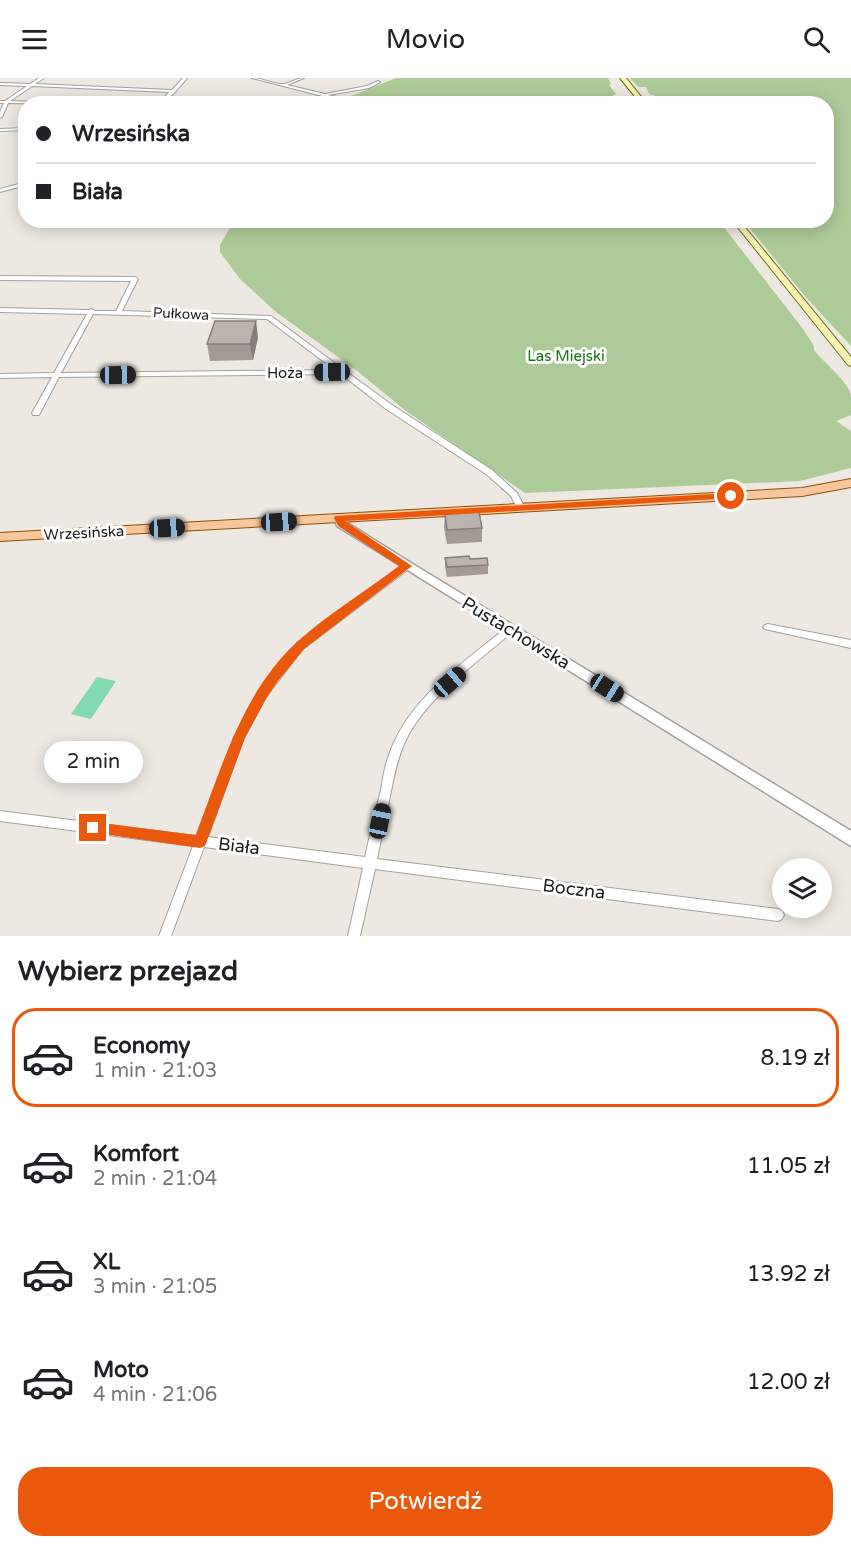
<!DOCTYPE html>
<html lang="pl">
<meta charset="utf-8">
<style>
body{margin:0;font-family:"Varela Round",sans-serif;background:#f2f2f2;color:#202124;height:100vh;display:flex;flex-direction:column;font-size:22px;white-space:nowrap}
*{box-sizing:border-box;margin:0}
p{font-size:20px;color:#757577}
.icon{flex:none;width:33px;height:33px;fill:none;stroke:currentColor;stroke-width:2;stroke-linecap:round;stroke-linejoin:round}
.map{position:relative;height:858px;overflow:hidden}
.panel{display:flex;flex-direction:column;background:#fff;flex:1}
.panel>*{flex:none}
.banner{position:absolute;left:18px;top:18px;width:816px;height:132px;border-radius:24px;box-shadow:0 3px 15px #0003;display:grid;align-content:center;height:132px;padding:0 18px;background:#fff}
.fabs{position:absolute;left:772px;top:780px;display:grid;gap:12px}
.fabs a{display:grid;place-items:center;width:60px;height:60px;border-radius:50%;background:#fff;box-shadow:0 3px 15px #0003;font-size:30px}
.end{position:absolute;width:27px;height:27px;margin:-14px;border:8px solid #ea580c;background:#fff;box-shadow:0 0 0 3px #fff}
.from{border-radius:50%}
.bubble{position:absolute;height:42px;border-radius:21px;background:#fff;box-shadow:0 3px 15px #0003;font-size:20px;font-weight:600;line-height:42px;text-align:center}
.car{position:absolute;width:18px;height:36px;margin:-18px -9px;border-radius:8px;box-shadow:0 0 4px 2px #0007;background:linear-gradient(#222 24%,#8ab4d8 0 40%,#222 0 76%,#8ab4d8 0 86%,#222 0)}
.banner b{display:flex;align-items:center;gap:21px;height:57px;font-size:22px}
.banner b+b{border-top:2px solid #e0e0e0}
.banner i{width:15px;height:15px;background:#202124}
ul{padding:0;list-style:none}
li{display:flex;align-items:center;gap:18px;height:99px;margin:0 12px 9px;padding:0 6px;border:3px solid transparent;border-radius:24px}
li div{flex:1}
li b{display:block;font-size:22px}
li em{font-style:normal;font-weight:600}
li.current{border-color:#ea580c}
li>.icon{width:54px;height:54px;stroke-width:1.5}
h2{padding:0 18px;font-size:27px;line-height:72px}
.button{display:flex;gap:12px;margin-top:auto;padding:12px 18px}
.button a{flex:1;height:69px;border-radius:24px;background:#ea580c;color:#fff;font-size:24px;font-weight:600;line-height:69px;text-align:center}
header{display:flex;justify-content:space-between;align-items:center;height:78px;padding:0 18px;background:#fff;font-size:27px;font-weight:600}
.map>svg:first-child{display:block}
.forest{fill:#adcb98}
.pitch{fill:#82daae}
.lines{fill:none;stroke-linecap:round;stroke-linejoin:round}
.minor-casing{stroke:#a0a0a0;stroke-width:2}
.tertiary-casing{stroke:#a0a0a0;stroke-width:3}
.secondary-casing{stroke:#6d6c09;stroke-width:2}
.primary-casing{stroke:#8d5106;stroke-width:2}
.minor{fill:#fff;fill-rule:evenodd}
.tertiary{fill:#fff;fill-rule:evenodd}
.secondary{fill:#f6f2b6;fill-rule:evenodd}
.primary{fill:#f8c69c;fill-rule:evenodd}
.wall{fill:#a39a96}
.shaded-wall{fill:#847d7a}
.building{fill:#bdb3ae;stroke:#847d7a;stroke-width:1.5}
.route{fill:#ea580c}
.labels{text-anchor:middle;dominant-baseline:central;stroke-width:6;stroke-linejoin:round;paint-order:stroke}
.far-street-label{font-size:14px;fill:#1c1c1c;stroke:#fff}
.park-label{font-size:15px;fill:#13740f;stroke:#fff}
.street-label{font-size:15px;fill:#1c1c1c;stroke:#fff}
.near-street-label{font-size:18px;fill:#1c1c1c;stroke:#fff}
</style>
<header><svg class="icon" aria-label="menu" viewBox="0 0 24 24"><path d="M4 6h16M4 12h16M4 18h16"/></svg>Movio<svg class="icon" aria-label="search" viewBox="0 0 24 24"><circle cx="10" cy="10" r="6"/><path d="M15 15l6 6"/></svg></header>
<div class="map">
<svg width="851" height="858" viewBox="0 0 851 858">
<rect width="100%" height="100%" fill="#ede8e2"/>
<g class="forest">
<polygon points="396,0 608,0 611,6 609,7 616,16 606,21 607,25 683,23 670,22 649,16 646,9 638,9 630,0 851,0 851,268 804,217 744,143 826,142 826,26 673,25 683,24 340,26 341,22"/>
<path d="M 234,143 L 719,143 L 803,251 L 814,268 L 814,272 C 823,284 847,302 851,317 C 851,323 851,331 851,337 L 836,343 L 851,353 L 851,390 L 800,403 L 525,415 L 406,333 L 356,292 L 276,234 L 240,201 L 220,174 L 220,167 Z"/>
</g>
<polygon class="pitch" points="97,599 116,603 91,641 71,636"/>
<g class="lines">
<g class="minor-casing">
<g id="minor">
<path d="M 39,0 L 44,0 L 35,6 L 172,12 L 183,0 L 187,0 C 178,10 168,26 153,26 L 164,20 L 169,14 L 32,8 L 10,23 L 84,26 L 8,25 L 2,39 L 0,40 L 0,34 L 4,25 L 0,25 L 0,23 L 5,23 L 27,8 L 0,7 L 0,5 L 30,6 Z"/>
<path d="M 252,0 C 262,0 275,7 284,6 C 291,5 296,0 304,0 L 287,7 L 325,16 L 367,8 L 378,3 L 380,4 L 369,10 L 328,17 L 337,19 L 339,26 L 335,26 L 334,21 Z"/>
<polygon points="687,22 686,24 593,25 595,24"/>
<polygon points="26,50 26,52 0,53 0,51"/>
<polygon points="26,104 26,107 0,114 0,111"/>
<path d="M 0,198 L 135,199 L 138,201 L 122,233 L 271,238 L 344,292 L 347,293 L 348,295 L 392,327 L 492,392 L 517,415 L 525,430 L 521,433 L 518,432 L 511,418 L 486,396 L 386,331 L 341,296 L 59,299 L 40,335 L 39,337 L 33,337 L 32,335 L 52,299 L 0,300 L 0,296 L 54,295 L 87,236 L 0,234 L 0,230 L 89,232 L 92,231 L 95,233 L 116,233 L 131,203 L 0,202 ZM 93,236 L 267,241 L 335,292 L 61,295 Z"/>
<path d="M 407,485 L 410,486 L 411,488 L 410,490 L 303,571 L 266,619 L 244,659 L 208,759 L 365,779 C 370,757 375,734 381,712 C 383,701 384,690 388,680 C 406,622 462,586 507,549 L 513,549 L 515,551 L 513,553 C 478,584 424,621 405,664 C 397,681 394,699 390,718 C 386,739 381,760 377,781 L 778,831 L 782,833 L 784,837 L 782,841 L 778,843 L 375,791 L 360,858 L 348,858 L 363,790 L 204,769 L 171,858 L 159,858 L 193,768 L 0,743 L 0,733 L 196,758 L 234,659 L 258,613 L 297,565 L 404,486 Z"/>
<polygon points="768,546 851,562 851,570 765,551 763,549 765,547"/>
</g>
</g>
<g class="tertiary-casing">
<polygon id="tertiary" points="339,437 343,438 346,444 411,485 851,753 851,768 337,448 334,440"/>
</g>
<g class="secondary-casing">
<g id="secondary">
<polygon points="620,0 626,0 647,26 641,26"/>
<polygon points="732,142 739,142 851,279 851,288 848,287"/>
</g>
</g>
<g class="primary-casing">
<polygon id="primary" points="851,401 851,409 802,418 0,463 0,455 802,410"/>
</g>
<use href="#minor" class="minor"/>
<use href="#tertiary" class="tertiary"/>
<use href="#secondary" class="secondary"/>
<use href="#primary" class="primary"/>
</g>
<g class="wall">
<polygon points="258,259 253,282 210,283 207,266"/>
<polygon points="445,436 482,450 482,464 447,466 444,450"/>
<polygon points="445,480 470,481 488,487 488,496 447,499 445,489"/>
</g>
<polygon class="shaded-wall" points="256,243 258,259 253,282 250,266"/>
<g class="building">
<polygon points="215,243 256,243 250,266 207,266"/>
<polygon points="479,434 482,450 447,452 445,436"/>
<polygon points="469,478 470,481 487,480 488,487 447,489 445,480"/>
</g>
<path class="route" d="M 731,415 L 735,415 L 735,420 L 345,443 L 412,488 L 304,571 L 278,603 L 267,619 L 245,660 L 205,768 L 200,770 L 89,754 L 87,750 L 89,746 L 93,744 L 196,757 C 221,691 243,613 297,564 C 328,536 366,513 399,488 L 338,448 L 334,440 L 335,438 Z"/>
<g class="labels">
<g class="far-street-label">
<text transform="translate(181 236) rotate(3)">Pułkowa</text>
</g>
<g class="park-label">
<text x="566" y="278">Las Miejski</text>
</g>
<g class="street-label">
<text x="285" y="295">Hoża</text>
<text transform="translate(84 455) rotate(-3)">Wrzesińska</text>
</g>
<g class="near-street-label">
<text transform="translate(516 555) rotate(31)">Pustachowska</text>
<text transform="translate(239 768) rotate(7)">Biała</text>
<text transform="translate(574 811) rotate(7)">Boczna</text>
</g>
</g>
</svg>
<div class="fabs">
<a><svg class="icon" aria-label="layers" viewBox="0 0 24 24"><path d="M12 4l9 5-9 5-9-5zM3 14l9 5 9-5"/></svg></a>
</div>
<i class="end from" style="left:731px;top:418px"></i>
<i class="end" style="left:93px;top:750px"></i>
<div class="bubble" style="left:44px;top:663px;width:99px">2 min</div>
<i class="car" style="left:332px;top:294px;rotate:269deg"></i>
<i class="car" style="left:118px;top:297px;rotate:89deg"></i>
<i class="car" style="left:279px;top:444px;rotate:87deg"></i>
<i class="car" style="left:167px;top:450px;rotate:87deg"></i>
<i class="car" style="left:450px;top:604px;rotate:49deg"></i>
<i class="car" style="left:607px;top:610px;rotate:122deg"></i>
<i class="car" style="left:380px;top:743px;rotate:12deg"></i>
<div class="banner">
<b><i class="from"></i>Wrzesińska</b>
<b><i></i>Biała</b>
</div>
</div>
<section class="panel">
<h2>Wybierz przejazd</h2>
<ul>
<li class="current"><svg class="icon" aria-label="car" viewBox="0 0 24 24"><path d="M5 17H2v-5l4-1 3-4h7l3 4 3 1v5h-3M9 17h6M6 11h13"/><circle cx="7" cy="17" r="2"/><circle cx="17" cy="17" r="2"/></svg><div><b>Economy</b><p>1 min · 21:03</p></div><em>8.19 zł</em></li>
<li><svg class="icon" aria-label="car" viewBox="0 0 24 24"><path d="M5 17H2v-5l4-1 3-4h7l3 4 3 1v5h-3M9 17h6M6 11h13"/><circle cx="7" cy="17" r="2"/><circle cx="17" cy="17" r="2"/></svg><div><b>Komfort</b><p>2 min · 21:04</p></div><em>11.05 zł</em></li>
<li><svg class="icon" aria-label="car" viewBox="0 0 24 24"><path d="M5 17H2v-5l4-1 3-4h7l3 4 3 1v5h-3M9 17h6M6 11h13"/><circle cx="7" cy="17" r="2"/><circle cx="17" cy="17" r="2"/></svg><div><b>XL</b><p>3 min · 21:05</p></div><em>13.92 zł</em></li>
<li><svg class="icon" aria-label="car" viewBox="0 0 24 24"><path d="M5 17H2v-5l4-1 3-4h7l3 4 3 1v5h-3M9 17h6M6 11h13"/><circle cx="7" cy="17" r="2"/><circle cx="17" cy="17" r="2"/></svg><div><b>Moto</b><p>4 min · 21:06</p></div><em>12.00 zł</em></li>
</ul>
<div class="button"><a>Potwierdź</a></div>
</section>
